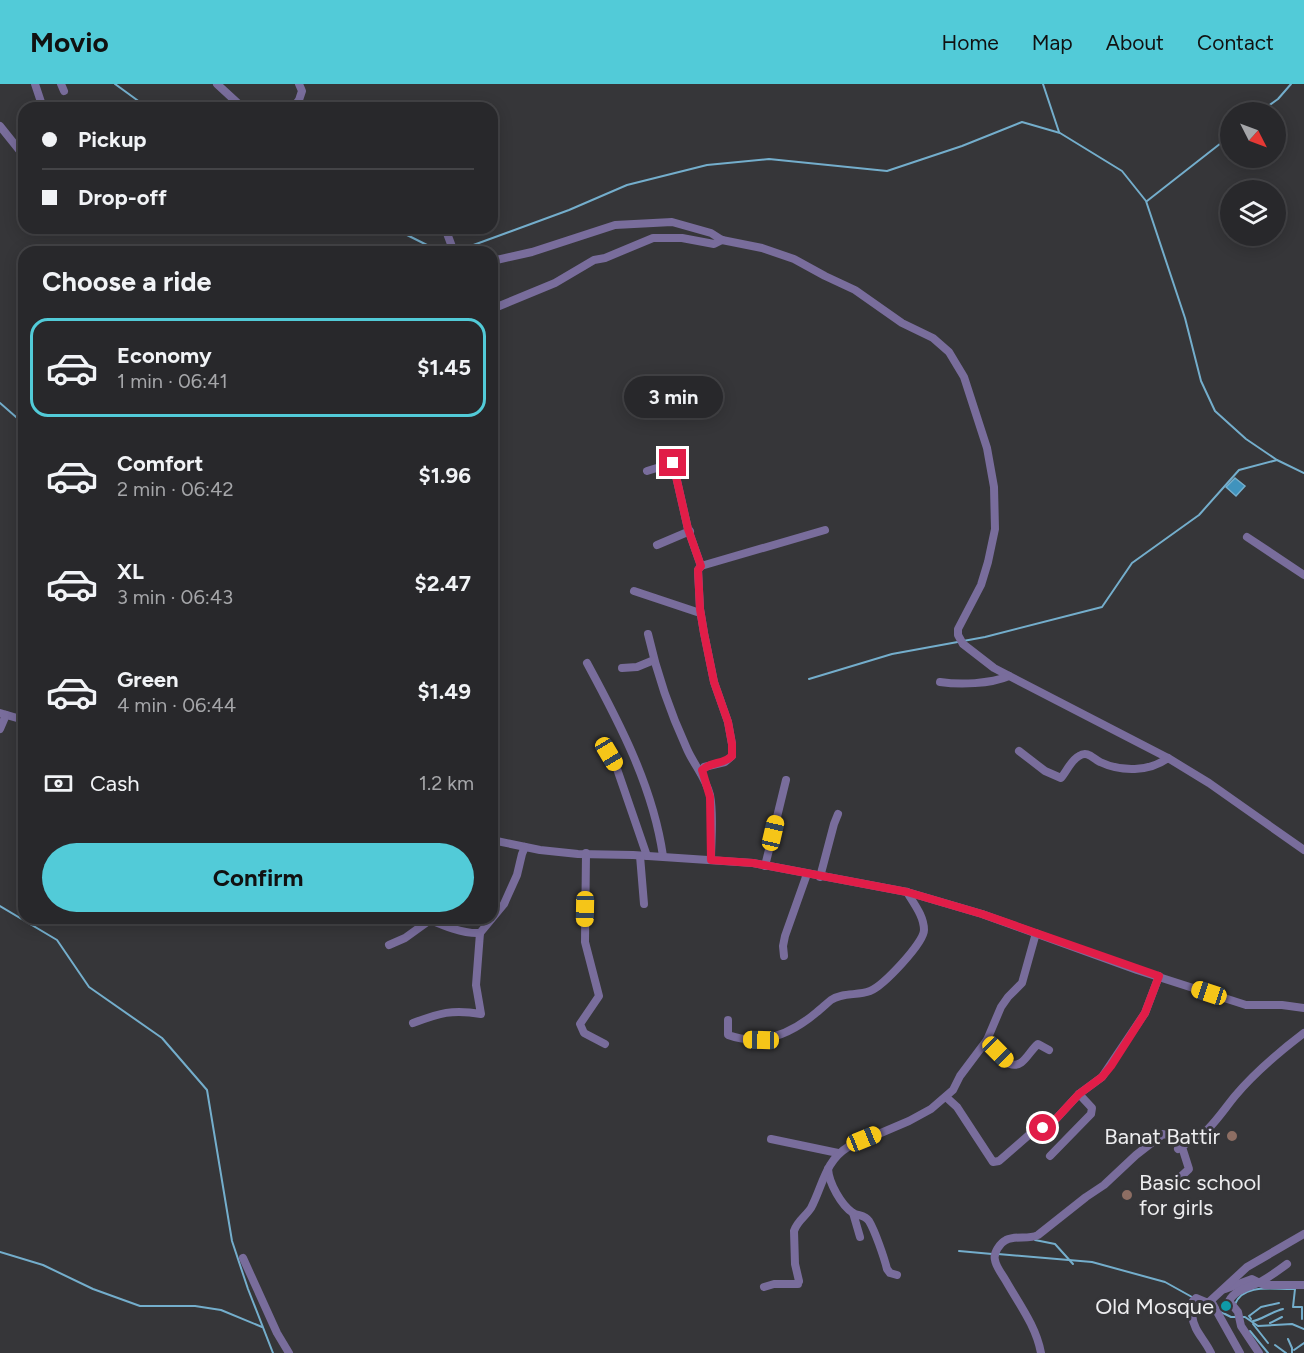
<!DOCTYPE html>
<meta charset="utf-8">
<style>
body{margin:0;font-family:Figtree,sans-serif;background:#303033;color:#f1f3f6;height:100vh;display:flex;flex-direction:column;font-size:22px;white-space:nowrap}
*{box-sizing:border-box;margin:0}
p{font-size:20px;color:#a5a6a9}
.icon{flex:none;width:33px;height:33px;fill:none;stroke:currentColor;stroke-width:2;stroke-linecap:round;stroke-linejoin:round}
.map{position:relative;flex:1;overflow:hidden}
.details{position:absolute;left:18px;top:162px;width:480px;height:678px;display:flex;flex-direction:column;background:#28282b;border-radius:18px;box-shadow:0 3px 15px #0003,0 0 0 2px #444447}
.details>*{flex:none}
.top-card{position:absolute;left:18px;top:18px;width:480px;height:132px;border-radius:18px;box-shadow:0 3px 15px #0003,0 0 0 2px #444447;display:grid;align-content:center;height:132px;padding:0 24px;background:#28282b}
.needle{width:39px;rotate:132deg}
.tools{position:absolute;left:1220px;top:18px;display:grid;gap:12px}
.tools a{display:grid;place-items:center;width:66px;height:66px;border-radius:50%;background:#28282b;box-shadow:0 3px 15px #0003,0 0 0 2px #444447;font-size:30px}
.end{position:absolute;width:27px;height:27px;margin:-14px;border:8px solid #e11d48;background:#fff;box-shadow:0 0 0 3px #fff}
.from{border-radius:50%}
.bubble{position:absolute;height:42px;border-radius:21px;background:#28282b;box-shadow:0 3px 15px #0003,0 0 0 2px #444447;font-size:20px;font-weight:700;line-height:42px;text-align:center}
.car{position:absolute;width:18px;height:36px;margin:-18px -9px;border-radius:8px;box-shadow:0 0 4px 2px #0007;background:linear-gradient(#f5c518 24%,#345 0 40%,#f5c518 0 76%,#345 0 86%,#f5c518 0)}
.top-card b{display:flex;align-items:center;gap:21px;height:57px;font-size:22px}
.top-card b+b{border-top:2px solid #444447}
.top-card i{width:15px;height:15px;background:#f1f3f6}
ul{padding:0;list-style:none}
li{display:flex;align-items:center;gap:18px;height:99px;margin:0 12px 9px;padding:0 12px;border:3px solid transparent;border-radius:18px}
li div{flex:1}
li b{display:block;font-size:22px}
li em{font-style:normal;font-weight:700}
li.on{border-color:#52cbd8}
li>.icon{width:54px;height:54px;stroke-width:1.5}
h2{padding:0 24px;font-size:27px;line-height:72px}
.pay{display:flex;align-items:center;gap:15px;height:66px;padding:0 24px;font-size:22px}
.pay p{margin-inline-start:auto}
.primary-button{display:flex;gap:12px;margin-top:auto;padding:12px 24px}
.primary-button a{flex:1;height:69px;border-radius:36px;background:#52cbd8;color:#111;font-size:24px;font-weight:700;line-height:69px;text-align:center}
header{display:flex;align-items:center;gap:36px;box-sizing:border-box;height:84px;padding:0 30px;background:#52cbd8;color:#111}
header strong{font-size:28px}
nav{display:flex;gap:33px;margin-inline-start:auto;font-size:21px}
.map>svg:first-child{display:block}
.water{fill:#4093bd;stroke:#74aecc;stroke-width:1.5}
.lines{fill:none;stroke-linecap:round;stroke-linejoin:round}
.stream{stroke:#74aecc;stroke-width:2}
.minor{stroke:#796d9c;stroke-width:8}
.route{stroke:#e11d48;stroke-width:8}
.education-dot{fill:#8d6e63;stroke:#363639;stroke-width:2}
.culture-dot{fill:#0f9aa8;stroke:#363639;stroke-width:2}
.labels{text-anchor:middle;dominant-baseline:central;stroke-width:6;stroke-linejoin:round;paint-order:stroke}
.poi-label{font-size:22px;fill:#ededef;stroke:#363639;text-anchor:end}
</style>
<header>
<strong>Movio</strong>
<nav><a>Home</a><a>Map</a><a>About</a><a>Contact</a></nav>
</header>
<div class="map">
<svg width="1304" height="1269" viewBox="0 0 1304 1269">
<rect width="100%" height="100%" fill="#363639"/>
<polygon class="water" points="1235,394 1245,402 1236,412 1226,403"/>
<g class="lines">
<g class="stream">
<polyline points="115,0 148,24"/>
<polyline points="1043,0 1059,48"/>
<polyline points="1260,28 1278,15 1291,0"/>
<polyline points="1147,117 1230,52"/>
<polyline points="393,144 441,168"/>
<polyline points="457,167 569,126 627,101 707,81 769,75 887,87 962,62 1022,38 1060,49 1122,87 1146,117 1185,234 1201,297 1215,327 1246,355 1277,376 1304,389"/>
<polyline points="0,319 24,340"/>
<polyline points="809,595 892,570 985,553 1102,523 1132,479 1199,431 1239,386 1277,376"/>
<polyline points="0,822 57,856 89,903 162,954 207,1006 232,1157 248,1205 273,1269"/>
<polyline points="1035,1156 1055,1160 1073,1180"/>
<polyline points="959,1167 992,1170"/>
<polyline points="0,1168 43,1181 93,1205 140,1222 195,1222 221,1226 262,1243"/>
<polyline points="998,1170 1092,1178 1165,1198 1192,1213"/>
<path d="M 1235,1220 C 1244,1198 1276,1206 1295,1205 L 1293,1223 L 1302,1223 L 1302,1235"/>
<polyline points="1221,1228 1231,1233 1245,1233 1258,1242 1292,1240 1304,1245"/>
<polyline points="1251,1235 1249,1232 1261,1223 1279,1219"/>
<path d="M 1253,1237 C 1259,1237 1273,1227 1283,1225"/>
<polyline points="1270,1239 1282,1233"/>
<polyline points="1253,1240 1268,1259"/>
<polyline points="1250,1247 1268,1269"/>
<polyline points="1288,1255 1292,1264 1292,1269"/>
<polyline points="1275,1261 1286,1269"/>
<polyline points="1294,1266 1304,1259"/>
</g>
<g class="minor">
<polyline points="35,0 43,24"/>
<polyline points="61,0 64,7"/>
<polyline points="217,0 243,24"/>
<polyline points="293,24 299,16 302,7 299,0"/>
<polyline points="0,42 24,72"/>
<polyline points="445,144 454,168"/>
<polyline points="492,177 532,168 615,141 672,138 711,149 722,156 762,164 794,175 825,192 855,206 902,239 933,254 949,268 964,293 987,364 994,403 995,445 988,478 981,501 958,545 958,551 963,560 994,584 1168,674 1209,699 1304,766"/>
<polyline points="492,225 555,199 594,176 605,174 653,154 682,154 714,160 722,156"/>
<polyline points="647,387 673,379 688,445 701,482 698,486 700,525 704,549 714,598 728,638 732,660 732,672 725,678 704,683 701,689"/>
<polyline points="1247,453 1304,491"/>
<polyline points="657,461 690,447"/>
<polyline points="701,482 825,446"/>
<polyline points="634,507 700,529"/>
<path d="M 648,550 C 657,590 670,628 687,665 C 694,681 706,694 710,711 C 714,731 711,755 711,776"/>
<path d="M 587,579 C 620,640 653,703 663,772"/>
<polyline points="622,584 637,583 654,576"/>
<path d="M 940,598 C 960,601 990,600 1009,592"/>
<polyline points="0,629 24,636"/>
<polyline points="0,645 6,631"/>
<polyline points="604,658 616,682 647,772"/>
<path d="M 1019,667 L 1045,687 L 1061,694 C 1067,687 1071,676 1079,672 C 1088,666 1093,675 1100,678 C 1121,688 1149,688 1168,674"/>
<polyline points="492,756 540,766 578,770 633,771 753,779 907,808 982,830 1137,886 1246,921 1282,921 1304,924"/>
<polyline points="586,769 585,858 599,912 580,940 584,949 605,960"/>
<polyline points="640,772 644,820"/>
<polyline points="765,782 786,696"/>
<polyline points="820,793 834,740 838,730"/>
<path d="M 426,834 C 442,841 462,850 480,849"/>
<polyline points="389,861 405,854 430,836"/>
<polyline points="784,872 783,862 785,852 807,790"/>
<path d="M 728,936 L 728,951 C 761,963 791,950 817,928 C 821,925 826,920 831,916 C 843,908 857,912 870,907 C 883,902 924,859 924,846 C 924,832 914,820 907,808"/>
<path d="M 413,939 C 440,929 452,925 481,930 L 476,901 L 480,849 L 504,820 L 517,791 L 522,770 L 525,763"/>
<path d="M 987,956 L 1010,980 C 1023,985 1029,967 1038,960 L 1049,966"/>
<polyline points="946,1013 957,1023 993,1078 999,1077 1030,1050 1055,1036 1079,1010 1102,993 1145,929 1159,892"/>
<polyline points="771,1055 838,1069"/>
<path d="M 1178,1065 C 1187,1058 1199,1054 1208,1045 C 1218,1035 1226,1023 1235,1012 C 1255,988 1279,968 1304,949"/>
<polyline points="1050,1072 1091,1030 1092,1024 1079,1010"/>
<path d="M 828,1085 C 829,1099 841,1121 853,1129 C 859,1132 865,1131 869,1137 C 875,1147 884,1173 887,1185 L 890,1189 L 897,1191"/>
<polyline points="1174,1099 1189,1085 1182,1063"/>
<polyline points="853,1129 860,1153"/>
<polyline points="243,1174 277,1249 289,1269"/>
<path d="M 799,1197 L 795,1180 L 794,1147 C 797,1137 806,1132 811,1124 C 823,1101 825,1077 848,1063 L 909,1037 L 931,1025 L 953,1006 L 960,992 L 987,956 L 1001,923 L 1008,913 L 1022,899 L 1036,849"/>
<polyline points="764,1203 774,1200 798,1200"/>
<polyline points="1225,1205 1252,1195 1264,1201 1304,1201"/>
<polyline points="1211,1217 1240,1269"/>
<path d="M 1041,1269 C 1036,1242 1019,1220 1006,1197 C 1002,1190 996,1183 995,1176 C 993,1169 1000,1159 1006,1156 C 1017,1151 1028,1156 1038,1151 L 1086,1113 L 1104,1101 L 1136,1071 L 1163,1050 L 1178,1054 L 1185,1059"/>
<path d="M 1211,1269 C 1204,1254 1194,1248 1192,1231 C 1191,1222 1189,1220 1196,1214 L 1208,1219 L 1247,1183 L 1304,1150"/>
<path d="M 1259,1269 L 1241,1242 L 1238,1228 L 1229,1217 C 1235,1205 1251,1203 1262,1197 C 1271,1192 1279,1186 1287,1180"/>
</g>
</g>
<g class="lines">
<path class="route" d="M 673,379 L 688,445 L 701,482 L 698,486 L 700,525 L 704,549 L 714,598 L 728,638 L 732,660 L 732,672 C 723,681 711,677 702,686 L 710,713 L 711,776 L 753,779 L 907,808 L 982,830 L 1159,892 L 1145,929 L 1111,982 L 1102,993 L 1079,1010 L 1055,1036 L 1043,1044"/>
</g>
<g class="education-dot">
<circle cx="1232" cy="1052" r="6"/>
<circle cx="1127" cy="1111" r="6"/>
</g>
<circle class="culture-dot" cx="1226" cy="1222" r="6"/>
<g class="labels">
<g class="poi-label">
<text x="1220" y="1052">Banat Battir</text>
<text x="1139" y="1098" text-anchor="start">Basic school<tspan x="1139" dy="25">for girls</tspan></text>
<text x="1214" y="1222">Old Mosque</text>
</g>
</g>
</svg>
<div class="tools">
<a><svg class="needle" viewBox="-14 -14 28 28"><path d="M0-13l5 13h-10z" fill="#e53935"/><path d="M0 13l5-13h-10z" fill="#a5a6a9"/></svg></a>
<a><svg class="icon" aria-label="layers" viewBox="0 0 24 24"><path d="M12 4l9 5-9 5-9-5zM3 14l9 5 9-5"/></svg></a>
</div>
<i class="end from" style="left:1043px;top:1044px"></i>
<i class="end" style="left:673px;top:379px"></i>
<div class="bubble" style="left:624px;top:292px;width:99px">3 min</div>
<i class="car" style="left:609px;top:670px;rotate:149deg"></i>
<i class="car" style="left:773px;top:749px;rotate:13deg"></i>
<i class="car" style="left:585px;top:825px;rotate:181deg"></i>
<i class="car" style="left:1209px;top:909px;rotate:288deg"></i>
<i class="car" style="left:761px;top:956px;rotate:271deg"></i>
<i class="car" style="left:998px;top:968px;rotate:135deg"></i>
<i class="car" style="left:864px;top:1055px;rotate:68deg"></i>
<div class="top-card">
<b><i class="from"></i>Pickup</b>
<b><i></i>Drop-off</b>
</div>
<section class="details">
<h2>Choose a ride</h2>
<ul>
<li class="on"><svg class="icon" aria-label="car" viewBox="0 0 24 24"><path d="M5 17H2v-5l4-1 3-4h7l3 4 3 1v5h-3M9 17h6M6 11h13"/><circle cx="7" cy="17" r="2"/><circle cx="17" cy="17" r="2"/></svg><div><b>Economy</b><p>1 min · 06:41</p></div><em>$1.45</em></li>
<li><svg class="icon" aria-label="car" viewBox="0 0 24 24"><path d="M5 17H2v-5l4-1 3-4h7l3 4 3 1v5h-3M9 17h6M6 11h13"/><circle cx="7" cy="17" r="2"/><circle cx="17" cy="17" r="2"/></svg><div><b>Comfort</b><p>2 min · 06:42</p></div><em>$1.96</em></li>
<li><svg class="icon" aria-label="car" viewBox="0 0 24 24"><path d="M5 17H2v-5l4-1 3-4h7l3 4 3 1v5h-3M9 17h6M6 11h13"/><circle cx="7" cy="17" r="2"/><circle cx="17" cy="17" r="2"/></svg><div><b>XL</b><p>3 min · 06:43</p></div><em>$2.47</em></li>
<li><svg class="icon" aria-label="car" viewBox="0 0 24 24"><path d="M5 17H2v-5l4-1 3-4h7l3 4 3 1v5h-3M9 17h6M6 11h13"/><circle cx="7" cy="17" r="2"/><circle cx="17" cy="17" r="2"/></svg><div><b>Green</b><p>4 min · 06:44</p></div><em>$1.49</em></li>
</ul>
<div class="pay"><svg class="icon" aria-label="cash" viewBox="0 0 24 24"><path d="M3 7h18v10H3z"/><circle cx="12" cy="12" r="2"/></svg>Cash<p>1.2 km</p></div>
<div class="primary-button"><a>Confirm</a></div>
</section>
</div>
